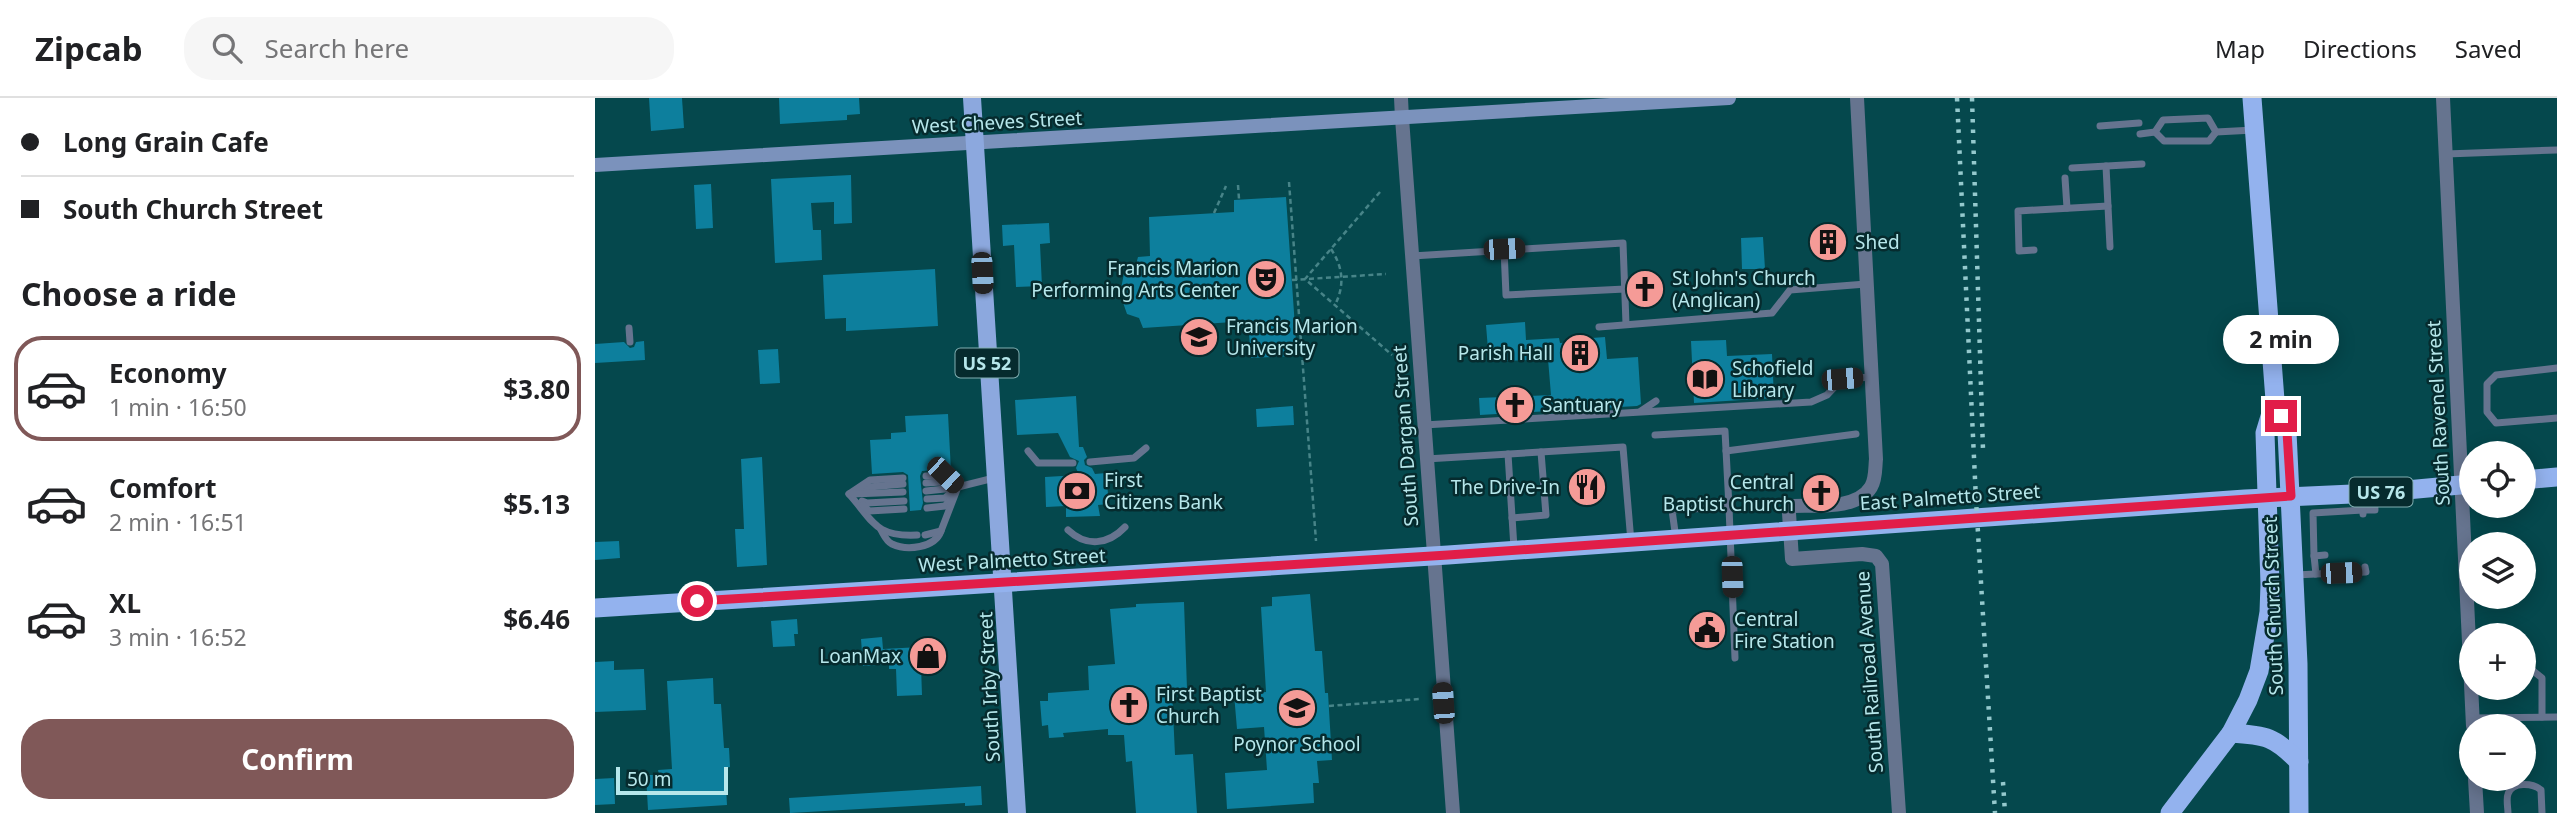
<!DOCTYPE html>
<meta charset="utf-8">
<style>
body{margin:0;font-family:"Noto Sans",sans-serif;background:#f6f6f6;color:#202124;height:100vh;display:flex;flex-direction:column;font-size:26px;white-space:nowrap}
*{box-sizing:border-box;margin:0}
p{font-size:23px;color:#757577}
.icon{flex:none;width:38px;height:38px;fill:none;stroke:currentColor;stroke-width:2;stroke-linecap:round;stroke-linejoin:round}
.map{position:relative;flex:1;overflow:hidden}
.panel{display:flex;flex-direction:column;background:#fff;width:595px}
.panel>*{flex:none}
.top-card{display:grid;align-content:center;height:154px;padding:0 21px;background:#fff}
.buttons{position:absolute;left:1864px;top:343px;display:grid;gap:14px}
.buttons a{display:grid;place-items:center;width:77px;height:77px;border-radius:50%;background:#fff;box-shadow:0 4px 18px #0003;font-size:35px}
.scale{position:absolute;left:21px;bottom:18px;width:112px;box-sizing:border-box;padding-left:7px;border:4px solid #b6e7eb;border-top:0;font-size:19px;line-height:24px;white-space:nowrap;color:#b6e7eb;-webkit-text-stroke:5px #062b2e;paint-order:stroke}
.end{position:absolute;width:32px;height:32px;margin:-16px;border:9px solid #e11d48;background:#fff;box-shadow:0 0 0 4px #fff}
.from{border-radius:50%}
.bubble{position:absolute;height:49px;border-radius:24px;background:#fff;box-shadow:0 4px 18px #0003;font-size:23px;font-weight:700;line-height:49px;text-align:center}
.car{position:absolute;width:21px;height:42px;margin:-21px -10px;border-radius:9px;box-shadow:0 0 5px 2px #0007;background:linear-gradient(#222 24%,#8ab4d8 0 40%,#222 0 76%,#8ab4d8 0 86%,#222 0)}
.top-card b{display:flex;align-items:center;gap:24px;height:66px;font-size:26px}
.top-card b+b{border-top:2px solid #e0e0e0}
.top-card i{width:18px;height:18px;background:#202124}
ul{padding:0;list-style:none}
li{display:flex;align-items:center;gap:21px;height:105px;margin:0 14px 10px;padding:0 7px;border:4px solid transparent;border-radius:28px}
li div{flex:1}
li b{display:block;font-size:26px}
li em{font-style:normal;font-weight:700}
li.on{border-color:#805858}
li>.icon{width:63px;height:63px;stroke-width:1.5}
h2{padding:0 21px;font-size:32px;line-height:84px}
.action{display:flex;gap:14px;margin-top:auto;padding:14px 21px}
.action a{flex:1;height:80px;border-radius:28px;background:#805858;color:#fff;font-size:28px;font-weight:700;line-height:80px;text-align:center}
header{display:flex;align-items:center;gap:42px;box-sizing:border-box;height:98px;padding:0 35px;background:#fff;border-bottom:2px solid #e0e0e0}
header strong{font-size:33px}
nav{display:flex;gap:38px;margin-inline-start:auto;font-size:24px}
.search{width:490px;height:63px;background:#f6f6f6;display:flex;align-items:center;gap:18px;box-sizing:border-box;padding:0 24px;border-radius:28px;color:#757577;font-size:26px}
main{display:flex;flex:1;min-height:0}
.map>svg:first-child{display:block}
.building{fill:#0d7f9d}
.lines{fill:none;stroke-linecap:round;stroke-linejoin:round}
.path{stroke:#478488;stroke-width:2.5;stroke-dasharray:5 3.5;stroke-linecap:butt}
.service{stroke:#66748f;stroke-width:7}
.minor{stroke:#66748f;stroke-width:14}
.tertiary{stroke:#66748f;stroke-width:14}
.secondary{stroke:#7b92bc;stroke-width:14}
.primary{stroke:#8ca8de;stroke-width:18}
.trunk{stroke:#93b2ee;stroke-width:19}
.rail{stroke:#95c9cd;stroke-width:4.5;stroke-dasharray:3.5 7;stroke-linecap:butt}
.route{stroke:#e11d48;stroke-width:9}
.labels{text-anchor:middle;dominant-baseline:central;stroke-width:5;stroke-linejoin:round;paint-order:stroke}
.shield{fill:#062b2e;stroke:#81afb2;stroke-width:2}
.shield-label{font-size:18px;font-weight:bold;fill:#b6e7eb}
.street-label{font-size:19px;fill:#b6e7eb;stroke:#062b2e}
.poi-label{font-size:19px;fill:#b6e7eb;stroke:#062b2e;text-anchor:start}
</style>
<header>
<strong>Zipcab</strong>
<div class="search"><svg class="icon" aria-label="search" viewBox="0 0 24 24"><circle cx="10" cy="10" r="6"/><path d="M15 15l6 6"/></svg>Search here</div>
<nav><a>Map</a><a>Directions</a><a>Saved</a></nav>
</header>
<main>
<section class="panel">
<div class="top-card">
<b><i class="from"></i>Long Grain Cafe</b>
<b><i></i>South Church Street</b>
</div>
<h2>Choose a ride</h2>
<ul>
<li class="on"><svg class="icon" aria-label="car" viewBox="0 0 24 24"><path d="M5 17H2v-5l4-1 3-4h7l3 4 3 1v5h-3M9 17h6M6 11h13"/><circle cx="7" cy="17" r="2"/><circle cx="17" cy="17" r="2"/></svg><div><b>Economy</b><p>1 min · 16:50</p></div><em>$3.80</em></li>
<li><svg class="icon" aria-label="car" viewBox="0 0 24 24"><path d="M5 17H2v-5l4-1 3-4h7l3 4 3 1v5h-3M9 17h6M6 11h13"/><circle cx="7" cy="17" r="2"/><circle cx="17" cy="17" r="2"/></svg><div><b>Comfort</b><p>2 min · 16:51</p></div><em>$5.13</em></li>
<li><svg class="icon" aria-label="car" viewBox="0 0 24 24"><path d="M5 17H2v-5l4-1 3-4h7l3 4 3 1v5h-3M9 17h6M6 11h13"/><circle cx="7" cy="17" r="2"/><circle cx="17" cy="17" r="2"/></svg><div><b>XL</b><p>3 min · 16:52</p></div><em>$6.46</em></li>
</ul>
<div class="action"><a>Confirm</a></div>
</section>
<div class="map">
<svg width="1962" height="715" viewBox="0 0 1962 715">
<rect width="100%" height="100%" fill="#05484d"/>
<g class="building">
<polygon points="54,0 87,0 89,30 56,33"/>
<polygon points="184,0 264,0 265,16 252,17 252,22 185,26"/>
<polygon points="256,77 257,125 239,126 239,104 216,105 218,132 226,132 227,162 180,165 176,81"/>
<polygon points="116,86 118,130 101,131 99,87"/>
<polygon points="691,99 702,258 656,260 653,223 548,230 544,220 532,216 525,196 530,170 540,170 543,159 555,158 554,119 639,114 639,102"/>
<polygon points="454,125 455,145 445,146 447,188 421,189 419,147 408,148 407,127"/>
<polygon points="1244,134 1245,152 1221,154 1220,136"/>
<polygon points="1168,139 1170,171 1147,171 1146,140"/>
<polygon points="340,171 343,228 251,233 251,220 230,221 228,177"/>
<polygon points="930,224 931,242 964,240 965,245 997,243 997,240 1010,239 1012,261 1043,259 1046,306 1042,308 885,317 884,300 956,297 953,261 894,264 891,227"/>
<polygon points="1131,242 1132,258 1177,256 1179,300 1099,305 1096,243"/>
<polygon points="49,243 50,262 0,265 0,246 29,244 35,250 39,249 41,244"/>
<polygon points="183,251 185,285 165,286 163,252"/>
<polygon points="481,298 484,349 488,349 492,359 489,362 490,367 497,370 500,376 511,375 514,406 503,407 505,418 471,419 471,408 451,409 450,379 484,377 481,370 484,363 475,359 463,335 422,337 420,302"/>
<polygon points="698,308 699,327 662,329 661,311"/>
<polygon points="353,316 356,373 350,371 327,373 325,378 328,405 326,412 315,413 313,377 308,374 277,376 275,342 296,341 296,335 311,334 310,318"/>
<polygon points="167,359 172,467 142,469 140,431 149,431 146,361"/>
<polygon points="24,443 25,460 0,462 0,444"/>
<polygon points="715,496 720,553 727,553 730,595 733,595 737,662 722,663 724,685 718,685 719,705 632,711 630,675 672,672 669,629 642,631 639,596 671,594 666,509 677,508 677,499"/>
<polygon points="589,504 592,591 577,592 580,657 598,656 602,715 541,715 537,663 531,664 529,637 513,637 513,631 468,635 469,639 454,640 453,627 447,628 445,603 453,603 453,595 494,592 493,568 520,566 515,511 541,509 541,506"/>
<polygon points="202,521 203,536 199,536 200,548 178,549 176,523"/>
<polygon points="287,539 288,551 344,548 345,567 326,568 327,597 302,598 301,571 294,571 294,566 268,568 266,541"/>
<polygon points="19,563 19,572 49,571 51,612 0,614 0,564"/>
<polygon points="118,580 119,606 126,606 129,650 134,650 135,669 130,670 132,707 53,712 51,677 64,677 63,672 77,671 72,583"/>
<polygon points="19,680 20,706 0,707 0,681"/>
<polygon points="386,688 387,707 370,708 370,705 195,715 194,700"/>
</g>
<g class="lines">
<g class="path">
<polyline points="694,84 721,443"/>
<polyline points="643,87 644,101"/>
<polyline points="785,94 710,181 797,257"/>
<polyline points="619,115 631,88"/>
<path d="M 736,151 C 748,169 750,187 740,207"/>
<polyline points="697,182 791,176"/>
<polyline points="734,608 824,601"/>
</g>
<g class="service">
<polyline points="1505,28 1544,25"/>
<polyline points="1560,34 1569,43 1614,43 1621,34"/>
<polyline points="1621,34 1659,32"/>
<polyline points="1545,36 1560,34 1568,22 1613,20 1621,34"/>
<polyline points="1851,56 1962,52"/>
<polyline points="1511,68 1515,149"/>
<polyline points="1477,70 1547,66"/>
<polyline points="1470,80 1472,110"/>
<polyline points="909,151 911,197 1030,191"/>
<polyline points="1439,152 1424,153 1423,113 1513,108"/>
<polyline points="817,158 1028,145 1031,226"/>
<polyline points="1004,229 1177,215 1195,192 1271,186"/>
<polyline points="34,230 35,244"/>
<polyline points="1962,270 1901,277 1892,286 1892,314 1901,325 1962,320"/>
<polyline points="1046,313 1061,303"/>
<polyline points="829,327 1216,304 1232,297 1247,281 1276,279"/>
<polyline points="1060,337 1130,333 1134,409"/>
<polyline points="433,353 443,365 478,365"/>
<polyline points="1131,353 1261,336"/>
<polyline points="913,356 919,450"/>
<polyline points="831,361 1028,349 1036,444"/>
<polyline points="495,364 539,360 551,350"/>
<polyline points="331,378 350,377 363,389"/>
<polyline points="331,385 346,384 359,388"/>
<polyline points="265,392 274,389 308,386"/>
<polyline points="331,393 359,390"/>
<path d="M 254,396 C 279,424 280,439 322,437"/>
<polyline points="254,396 275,382 308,380"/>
<polyline points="258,396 308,394"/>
<polyline points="332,401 350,400 357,394"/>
<polyline points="267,403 272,405 309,403"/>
<polyline points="268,407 274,413 309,411"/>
<polyline points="332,410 350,408 355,402"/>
<polyline points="1768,412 1780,412 1779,396"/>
<polyline points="917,420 951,417 946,354"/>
<path d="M 286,432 C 289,437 291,443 297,446 C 312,453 340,450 346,433"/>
<path d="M 473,432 C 491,449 513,447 530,429"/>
<polyline points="330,437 346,433 363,389 399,380"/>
<polyline points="1081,441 1077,412 1134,409 1140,560"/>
<polyline points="1719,458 1718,415 1768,412 1768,416"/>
<polyline points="1721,476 1771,474 1770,469"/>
<polyline points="1700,477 1721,476 1719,458 1730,457"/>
<polyline points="1928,573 1937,572 1947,580 1947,619"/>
<polyline points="1877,620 1962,619"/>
<path d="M 1913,715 C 1913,710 1911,701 1913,696 C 1917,683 1938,685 1946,692 L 1947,715"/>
</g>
<g class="minor">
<path d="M 1262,0 L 1281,361 C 1280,370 1281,381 1276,389 C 1262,412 1221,407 1198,408 L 1194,410 L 1194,415 L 1197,461 L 1267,456 L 1281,458 L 1287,466 L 1304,715"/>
<polyline points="1848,0 1878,628"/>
<polyline points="807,20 858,715"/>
<polyline points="1880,681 1882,715"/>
</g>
<polyline class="tertiary" points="806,0 807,20"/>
<polyline class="secondary" points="0,67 1134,0"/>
<polyline class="primary" points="377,0 422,715"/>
<g class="trunk">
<polyline points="1657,0 1680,302 1692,334 1703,566 1704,715"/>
<polyline points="1928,382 1962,379"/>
<polyline points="0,510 853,457 1650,401 1779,395 1876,386"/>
<path d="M 1636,635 C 1671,637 1680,639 1704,664"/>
<polyline points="1575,715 1636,635 1653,602 1664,573 1674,514 1675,486 1670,335 1680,302"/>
</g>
<g class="rail">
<polyline points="1362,0 1381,402 1400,715"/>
<polyline points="1377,0 1388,352"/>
<polyline points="1408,684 1410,715"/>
</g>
</g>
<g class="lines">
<polyline class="route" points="102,503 853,457 1696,398 1692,334 1686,318"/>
</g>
<defs>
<g id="building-disc" transform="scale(2.0125)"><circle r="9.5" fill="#f59b97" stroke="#062b2e"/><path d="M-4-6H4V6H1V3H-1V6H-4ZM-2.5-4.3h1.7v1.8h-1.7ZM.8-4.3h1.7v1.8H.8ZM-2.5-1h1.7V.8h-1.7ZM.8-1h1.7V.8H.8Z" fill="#111"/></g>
<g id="theatre-disc" transform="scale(2.0125)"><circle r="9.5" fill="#f59b97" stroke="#062b2e"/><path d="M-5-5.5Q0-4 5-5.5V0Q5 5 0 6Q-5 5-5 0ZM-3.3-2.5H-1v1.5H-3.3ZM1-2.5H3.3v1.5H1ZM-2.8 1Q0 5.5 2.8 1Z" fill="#111"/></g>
<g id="church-disc" transform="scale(2.0125)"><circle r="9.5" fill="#f59b97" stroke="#062b2e"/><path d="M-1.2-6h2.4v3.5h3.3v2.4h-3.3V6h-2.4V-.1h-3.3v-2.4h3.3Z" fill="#111"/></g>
<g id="university-disc" transform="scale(2.0125)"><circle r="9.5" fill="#f59b97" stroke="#062b2e"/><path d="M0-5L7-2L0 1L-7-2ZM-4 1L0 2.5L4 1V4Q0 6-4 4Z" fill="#111"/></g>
<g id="library-disc" transform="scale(2.0125)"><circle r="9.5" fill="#f59b97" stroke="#062b2e"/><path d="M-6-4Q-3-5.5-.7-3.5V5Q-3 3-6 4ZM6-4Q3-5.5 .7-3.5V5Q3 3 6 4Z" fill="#111"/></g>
<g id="restaurant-disc" transform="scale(2.0125)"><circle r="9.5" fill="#f59b97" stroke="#062b2e"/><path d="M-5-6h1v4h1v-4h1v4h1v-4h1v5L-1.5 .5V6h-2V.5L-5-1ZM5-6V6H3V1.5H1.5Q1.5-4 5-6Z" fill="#111"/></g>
<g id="bank-disc" transform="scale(2.0125)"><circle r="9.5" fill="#f59b97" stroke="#062b2e"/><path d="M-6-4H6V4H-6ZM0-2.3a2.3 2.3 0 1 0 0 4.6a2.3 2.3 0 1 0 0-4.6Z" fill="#111"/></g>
<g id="civic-disc" transform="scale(2.0125)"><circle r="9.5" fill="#f59b97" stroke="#062b2e"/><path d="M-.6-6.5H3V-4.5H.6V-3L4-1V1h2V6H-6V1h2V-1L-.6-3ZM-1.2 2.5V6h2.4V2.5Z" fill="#111"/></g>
<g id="shop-disc" transform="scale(2.0125)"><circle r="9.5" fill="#f59b97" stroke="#062b2e"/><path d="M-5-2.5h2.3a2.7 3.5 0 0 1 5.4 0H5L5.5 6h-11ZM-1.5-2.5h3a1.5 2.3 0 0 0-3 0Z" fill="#111"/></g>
<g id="school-disc" transform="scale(2.0125)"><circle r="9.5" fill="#f59b97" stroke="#062b2e"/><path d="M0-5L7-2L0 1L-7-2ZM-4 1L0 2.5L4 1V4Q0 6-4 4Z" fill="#111"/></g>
</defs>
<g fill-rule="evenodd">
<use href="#building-disc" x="1233" y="144"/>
<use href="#theatre-disc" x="671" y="181"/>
<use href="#church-disc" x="1050" y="191"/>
<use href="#university-disc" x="604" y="239"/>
<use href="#building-disc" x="985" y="255"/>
<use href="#library-disc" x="1110" y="281"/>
<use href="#church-disc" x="920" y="307"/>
<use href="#restaurant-disc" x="992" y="389"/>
<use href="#bank-disc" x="482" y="393"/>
<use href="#church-disc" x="1226" y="395"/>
<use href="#civic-disc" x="1112" y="532"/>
<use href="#shop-disc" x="333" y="558"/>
<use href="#church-disc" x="534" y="607"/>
<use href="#school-disc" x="702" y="610"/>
</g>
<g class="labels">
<g class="shield">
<rect x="360.5" y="250.5" width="63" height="29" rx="5"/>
<rect x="1754.5" y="379.5" width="63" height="29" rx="5"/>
</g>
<g class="shield-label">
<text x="392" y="265">US 52</text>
<text x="1786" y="394">US 76</text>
</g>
<g class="street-label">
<text transform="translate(402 24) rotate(-3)">West Cheves Street</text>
<text transform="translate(1843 315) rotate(-93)">South Ravenel Street</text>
<text transform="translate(810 338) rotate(-94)">South Dargan Street</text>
<text transform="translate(1355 399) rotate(-4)">East Palmetto Street</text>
<text transform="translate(417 462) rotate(-3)">West Palmetto Street</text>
<text transform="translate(1678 508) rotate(-92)">South Church Street</text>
<text transform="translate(1274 574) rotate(-94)">South Railroad Avenue</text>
<text transform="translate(394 589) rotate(-93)">South Irby Street</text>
</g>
<g class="poi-label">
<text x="1260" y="144">Shed</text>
<text x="644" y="170" text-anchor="end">Francis Marion<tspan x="644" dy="22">Performing Arts Center</tspan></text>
<text x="1077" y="180">St John's Church<tspan x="1077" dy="22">(Anglican)</tspan></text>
<text x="631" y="228">Francis Marion<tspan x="631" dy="22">University</tspan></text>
<text x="958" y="255" text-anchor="end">Parish Hall</text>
<text x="1137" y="270">Schofield<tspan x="1137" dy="22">Library</tspan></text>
<text x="947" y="307">Santuary</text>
<text x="509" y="382">First<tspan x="509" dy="22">Citizens Bank</tspan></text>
<text x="1199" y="384" text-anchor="end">Central<tspan x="1199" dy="22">Baptist Church</tspan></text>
<text x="965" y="389" text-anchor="end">The Drive-In</text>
<text x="1139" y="521">Central<tspan x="1139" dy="22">Fire Station</tspan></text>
<text x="306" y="558" text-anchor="end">LoanMax</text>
<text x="561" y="596">First Baptist<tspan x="561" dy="22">Church</tspan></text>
<text x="702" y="646" text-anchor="middle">Poynor School</text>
</g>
</g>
</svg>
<div class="buttons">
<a><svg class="icon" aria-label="locate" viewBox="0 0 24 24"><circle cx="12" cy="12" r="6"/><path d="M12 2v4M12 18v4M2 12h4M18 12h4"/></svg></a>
<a><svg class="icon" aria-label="layers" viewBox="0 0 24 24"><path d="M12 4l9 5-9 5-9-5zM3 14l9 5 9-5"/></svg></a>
<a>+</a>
<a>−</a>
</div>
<div class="scale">50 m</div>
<i class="end from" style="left:102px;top:503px"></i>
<i class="end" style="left:1686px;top:318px"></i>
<div class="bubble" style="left:1628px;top:217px;width:116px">2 min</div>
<i class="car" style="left:909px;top:151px;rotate:87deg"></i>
<i class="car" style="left:387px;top:175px;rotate:177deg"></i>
<i class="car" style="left:1247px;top:281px;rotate:85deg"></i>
<i class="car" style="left:350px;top:377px;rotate:134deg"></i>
<i class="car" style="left:1746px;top:475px;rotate:88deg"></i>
<i class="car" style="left:1137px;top:479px;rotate:178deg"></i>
<i class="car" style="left:848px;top:605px;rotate:356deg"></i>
</div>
</main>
